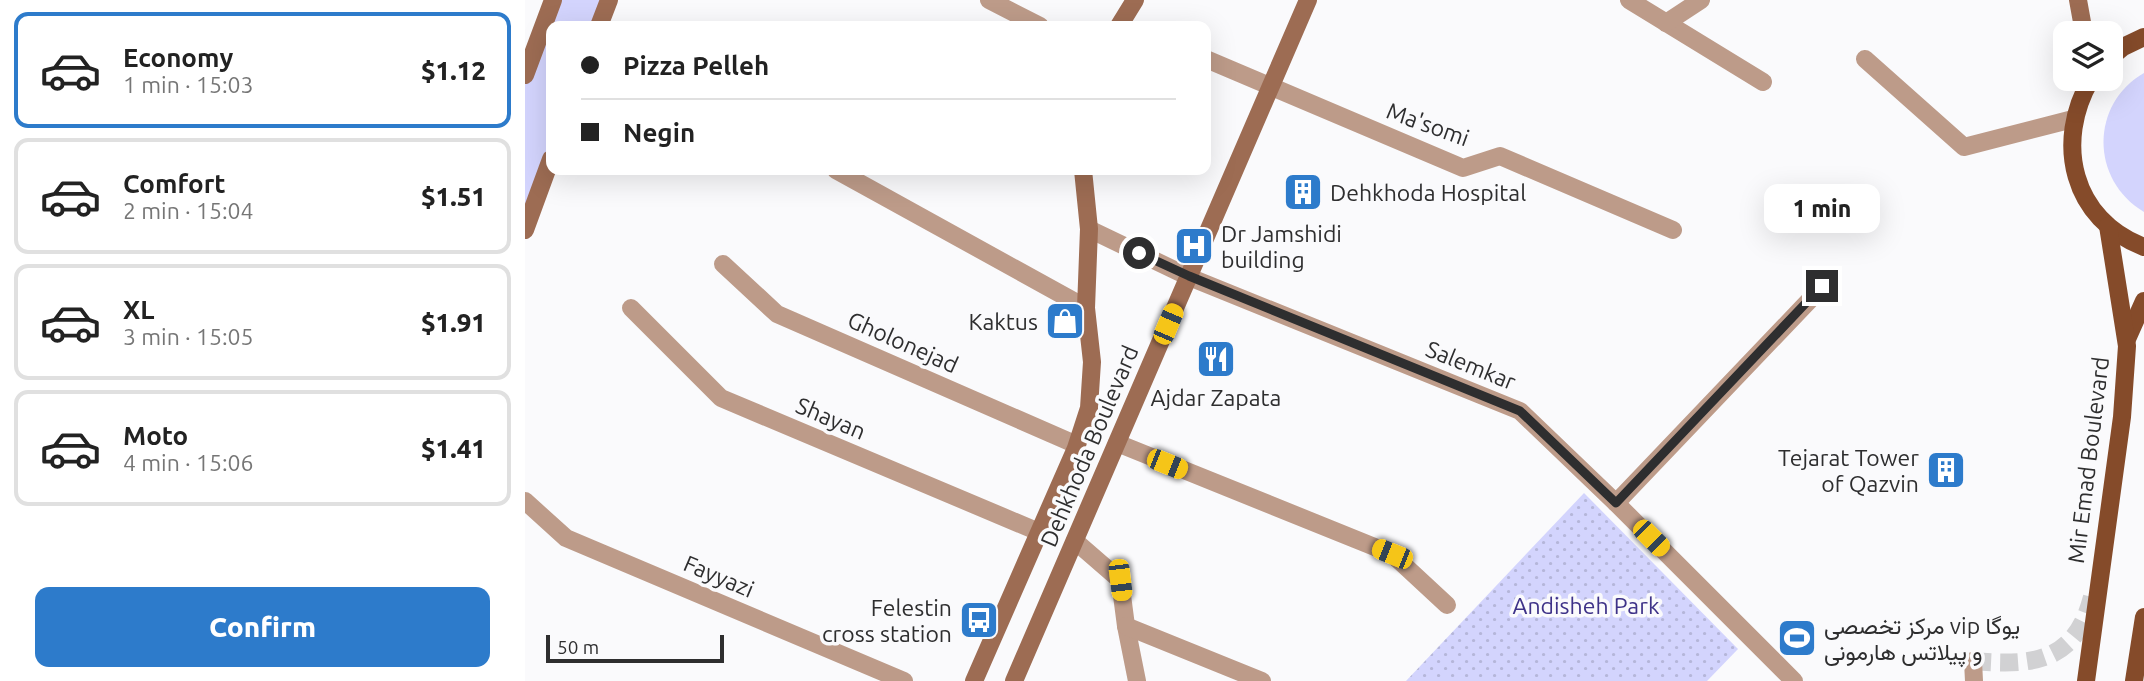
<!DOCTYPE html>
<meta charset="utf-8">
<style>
body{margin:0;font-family:Ubuntu,Vazirmatn,sans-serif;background:#f6f6f6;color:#222;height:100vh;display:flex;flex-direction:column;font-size:26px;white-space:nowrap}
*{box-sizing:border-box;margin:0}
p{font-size:23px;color:#767676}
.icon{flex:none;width:38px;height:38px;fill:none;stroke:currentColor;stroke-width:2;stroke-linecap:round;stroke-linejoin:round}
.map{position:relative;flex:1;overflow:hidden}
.details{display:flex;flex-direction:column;background:#fff;width:525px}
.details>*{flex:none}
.top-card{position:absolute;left:21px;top:21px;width:665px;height:154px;border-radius:14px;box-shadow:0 7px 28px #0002;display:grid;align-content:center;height:154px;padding:0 35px;background:#fff}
.buttons{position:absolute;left:1528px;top:21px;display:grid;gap:14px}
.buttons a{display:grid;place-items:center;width:70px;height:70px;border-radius:14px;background:#fff;box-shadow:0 7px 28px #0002;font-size:35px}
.scale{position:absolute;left:21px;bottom:18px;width:178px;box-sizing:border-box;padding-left:7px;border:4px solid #2e2e2f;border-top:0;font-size:19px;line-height:24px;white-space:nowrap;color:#2e2e2f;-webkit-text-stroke:5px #fafafc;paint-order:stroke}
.end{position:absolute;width:32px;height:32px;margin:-16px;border:9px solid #2e2e2f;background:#fff;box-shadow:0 0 0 4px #fff}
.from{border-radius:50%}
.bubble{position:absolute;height:49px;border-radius:14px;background:#fff;box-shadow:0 7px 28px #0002;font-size:23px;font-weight:800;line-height:49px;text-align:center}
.car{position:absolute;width:21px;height:42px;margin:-21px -10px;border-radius:9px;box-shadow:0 0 5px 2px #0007;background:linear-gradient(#f5c518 24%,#345 0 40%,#f5c518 0 76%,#345 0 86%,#f5c518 0)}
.top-card b{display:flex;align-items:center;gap:24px;height:66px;font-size:26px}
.top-card b+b{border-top:2px solid #e0e0e0}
.top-card i{width:18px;height:18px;background:#222}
ul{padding:12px 0 0;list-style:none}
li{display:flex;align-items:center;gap:21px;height:116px;margin:0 14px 10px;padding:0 21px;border:4px solid #e0e0e0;border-radius:14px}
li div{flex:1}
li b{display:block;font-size:26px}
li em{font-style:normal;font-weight:800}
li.selected{border-color:#2d7bcb}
li>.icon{width:63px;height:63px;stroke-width:1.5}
.button{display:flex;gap:14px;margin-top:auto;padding:14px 35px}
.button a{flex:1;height:80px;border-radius:14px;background:#2d7bcb;color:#fff;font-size:28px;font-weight:800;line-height:80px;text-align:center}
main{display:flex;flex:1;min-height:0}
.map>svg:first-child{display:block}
.green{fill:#d3d4fd}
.park{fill:url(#park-dots)}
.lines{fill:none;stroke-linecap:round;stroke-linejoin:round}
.minor-tunnel{stroke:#d1d1d3;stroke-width:18;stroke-dasharray:18 9;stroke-linecap:butt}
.minor{stroke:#bd9b89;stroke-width:18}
.secondary{stroke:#9d6c53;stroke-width:18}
.primary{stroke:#854b2a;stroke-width:18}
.route{stroke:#2e2e2f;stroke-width:9}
.labels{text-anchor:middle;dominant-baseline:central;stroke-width:7;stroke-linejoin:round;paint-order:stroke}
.street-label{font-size:23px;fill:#2e2e2f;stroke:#fafafc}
.poi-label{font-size:23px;fill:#2e2e2f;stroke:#fafafc;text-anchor:start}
.park-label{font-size:23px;fill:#3e3288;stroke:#fafafc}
</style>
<main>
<section class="details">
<ul>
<li class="selected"><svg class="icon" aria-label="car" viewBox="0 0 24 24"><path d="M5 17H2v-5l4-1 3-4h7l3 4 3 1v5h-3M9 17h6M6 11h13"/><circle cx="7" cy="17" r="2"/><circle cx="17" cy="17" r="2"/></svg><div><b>Economy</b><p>1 min · 15:03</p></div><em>$1.12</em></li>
<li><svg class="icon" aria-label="car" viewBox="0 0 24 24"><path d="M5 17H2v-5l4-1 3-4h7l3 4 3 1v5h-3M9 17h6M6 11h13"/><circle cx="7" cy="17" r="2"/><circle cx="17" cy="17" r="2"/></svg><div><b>Comfort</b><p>2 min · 15:04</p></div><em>$1.51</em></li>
<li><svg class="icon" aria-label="car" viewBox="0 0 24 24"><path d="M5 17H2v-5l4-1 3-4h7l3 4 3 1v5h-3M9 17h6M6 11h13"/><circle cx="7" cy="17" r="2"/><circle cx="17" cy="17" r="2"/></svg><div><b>XL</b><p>3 min · 15:05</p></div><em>$1.91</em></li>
<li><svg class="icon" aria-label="car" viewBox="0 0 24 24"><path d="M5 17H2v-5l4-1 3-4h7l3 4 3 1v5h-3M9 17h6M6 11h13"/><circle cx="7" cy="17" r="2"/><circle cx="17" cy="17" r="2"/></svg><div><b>Moto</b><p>4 min · 15:06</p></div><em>$1.41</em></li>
</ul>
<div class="button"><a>Confirm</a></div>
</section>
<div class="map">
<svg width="1619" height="681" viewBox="0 0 1619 681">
<defs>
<pattern id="park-dots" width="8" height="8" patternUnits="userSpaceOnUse" patternTransform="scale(1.75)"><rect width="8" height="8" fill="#d3d4fd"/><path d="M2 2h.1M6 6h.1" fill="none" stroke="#b5b6d9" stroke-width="1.8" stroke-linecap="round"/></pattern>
</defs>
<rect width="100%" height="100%" fill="#fafafc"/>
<g class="green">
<polygon points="28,0 84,0 74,26 26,26 26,159 0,230 0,75"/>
<path d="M 1619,73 L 1619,212 C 1565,180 1565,104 1619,73 Z"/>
</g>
<polygon class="park" points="1059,493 1213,649 1182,681 881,681"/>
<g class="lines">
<path class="minor-tunnel" d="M 1448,661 C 1507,666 1550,663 1567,597"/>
<g class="minor">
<polyline points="464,0 515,26"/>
<polyline points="1104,0 1238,82"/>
<polyline points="1141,23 1176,0"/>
<polyline points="681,59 938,168 975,156 1148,230"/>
<polyline points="1340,59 1439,147 1548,119"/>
<polyline points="311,170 561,308"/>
<polyline points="564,229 664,277 995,411 1091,503 1269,681"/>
<polyline points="198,264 252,314 552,445"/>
<polyline points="106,308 196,398 514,532"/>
<polyline points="592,443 867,554 922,605"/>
<polyline points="0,501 41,538 379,681"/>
<polyline points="1091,503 1298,286"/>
<polyline points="550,541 595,580 601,626 612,681"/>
<polyline points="601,626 737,681"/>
<polyline points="1448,661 1449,681"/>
</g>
<g class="secondary">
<polyline points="1553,0 1559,33"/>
<polyline points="74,26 84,0"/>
<polyline points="594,26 610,0"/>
<polyline points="0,75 28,0"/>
<polyline points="0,230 26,159"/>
<polyline points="449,681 551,448 564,408 567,362 561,308 564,229 558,170"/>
<polyline points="489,681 783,0"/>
</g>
<g class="primary">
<polyline points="1586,57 1598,47 1619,37"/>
<path d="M 1566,79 C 1529,142 1547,220 1619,247"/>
<polyline points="1602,339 1619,301"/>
<polyline points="1561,681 1597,417 1602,346 1583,226"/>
<polyline points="1609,681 1619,617"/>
</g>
</g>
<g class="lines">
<polyline class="route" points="614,253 664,276 995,411 1091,503 1297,286"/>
</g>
<defs>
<g id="building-square" transform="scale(2.0125)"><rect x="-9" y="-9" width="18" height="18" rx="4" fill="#2d7bcb" stroke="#fafafc"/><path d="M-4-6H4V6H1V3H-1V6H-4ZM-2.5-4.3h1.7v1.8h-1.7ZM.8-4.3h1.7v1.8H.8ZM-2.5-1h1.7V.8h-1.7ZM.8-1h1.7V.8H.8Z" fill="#fff"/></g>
<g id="hospital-square" transform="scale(2.0125)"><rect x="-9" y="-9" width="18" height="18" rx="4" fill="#2d7bcb" stroke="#fafafc"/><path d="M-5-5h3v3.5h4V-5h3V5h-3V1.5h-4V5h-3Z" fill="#fff"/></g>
<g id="shop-square" transform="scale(2.0125)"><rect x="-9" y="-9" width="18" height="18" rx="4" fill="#2d7bcb" stroke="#fafafc"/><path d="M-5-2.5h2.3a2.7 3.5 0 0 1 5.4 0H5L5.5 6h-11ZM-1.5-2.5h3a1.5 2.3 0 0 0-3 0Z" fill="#fff"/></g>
<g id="restaurant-square" transform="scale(2.0125)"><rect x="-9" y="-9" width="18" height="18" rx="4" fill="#2d7bcb" stroke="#fafafc"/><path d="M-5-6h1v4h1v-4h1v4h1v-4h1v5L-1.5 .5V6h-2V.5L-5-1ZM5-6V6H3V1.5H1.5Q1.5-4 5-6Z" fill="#fff"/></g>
<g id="bus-square" transform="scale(2.0125)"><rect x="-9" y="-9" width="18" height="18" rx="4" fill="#2d7bcb" stroke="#fafafc"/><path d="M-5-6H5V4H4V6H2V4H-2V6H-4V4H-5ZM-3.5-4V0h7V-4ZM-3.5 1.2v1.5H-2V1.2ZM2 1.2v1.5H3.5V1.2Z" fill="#fff"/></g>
<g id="stadium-square" transform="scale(2.0125)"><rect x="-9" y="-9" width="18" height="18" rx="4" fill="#2d7bcb" stroke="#fafafc"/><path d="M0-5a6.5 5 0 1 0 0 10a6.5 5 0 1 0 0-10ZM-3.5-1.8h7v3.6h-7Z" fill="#fff"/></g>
</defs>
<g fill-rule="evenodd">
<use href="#building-square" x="778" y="192"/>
<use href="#hospital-square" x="669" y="246"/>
<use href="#shop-square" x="540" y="321"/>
<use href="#restaurant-square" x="691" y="359"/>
<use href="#building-square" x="1421" y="470"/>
<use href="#bus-square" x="454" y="620"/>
<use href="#stadium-square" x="1272" y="638"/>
</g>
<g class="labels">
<g class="street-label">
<text transform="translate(903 124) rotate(20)">Ma'somi</text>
<text transform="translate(378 342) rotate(24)">Gholonejad</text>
<text transform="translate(946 365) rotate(22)">Salemkar</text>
<text transform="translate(306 418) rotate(23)">Shayan</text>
<text transform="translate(564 446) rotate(-67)">Dehkhoda Boulevard</text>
<text transform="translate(1563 460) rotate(-83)">Mir Emad Boulevard</text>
<text transform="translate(194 576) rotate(23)">Fayyazi</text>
</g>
<g class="poi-label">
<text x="805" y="192">Dehkhoda Hospital</text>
<text x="696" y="233">Dr Jamshidi<tspan x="696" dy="26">building</tspan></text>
<text x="513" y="321" text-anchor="end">Kaktus</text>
<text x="691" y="397" text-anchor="middle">Ajdar Zapata</text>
<text x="1394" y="457" text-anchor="end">Tejarat Tower<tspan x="1394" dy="26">of Qazvin</tspan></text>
<text x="427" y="607" text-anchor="end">Felestin<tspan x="427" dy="26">cross station</tspan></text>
<text x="1299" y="625">مرکز تخصصی vip یوگا<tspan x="1299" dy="26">و پیلاتس هارمونی</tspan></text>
</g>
<g class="park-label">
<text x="1061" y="605">Andisheh Park</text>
</g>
</g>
</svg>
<div class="buttons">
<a><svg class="icon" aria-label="layers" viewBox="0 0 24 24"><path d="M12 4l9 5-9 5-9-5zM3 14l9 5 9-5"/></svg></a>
</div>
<div class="scale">50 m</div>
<i class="end from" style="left:614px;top:253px"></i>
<i class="end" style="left:1297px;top:286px"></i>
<div class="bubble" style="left:1239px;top:184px;width:116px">1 min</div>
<i class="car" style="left:643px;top:324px;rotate:23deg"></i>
<i class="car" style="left:642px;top:464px;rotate:112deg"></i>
<i class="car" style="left:1126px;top:538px;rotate:135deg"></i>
<i class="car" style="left:867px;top:554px;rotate:292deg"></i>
<i class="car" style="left:595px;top:580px;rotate:173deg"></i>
<div class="top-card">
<b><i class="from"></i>Pizza Pelleh</b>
<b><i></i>Negin</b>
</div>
</div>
</main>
